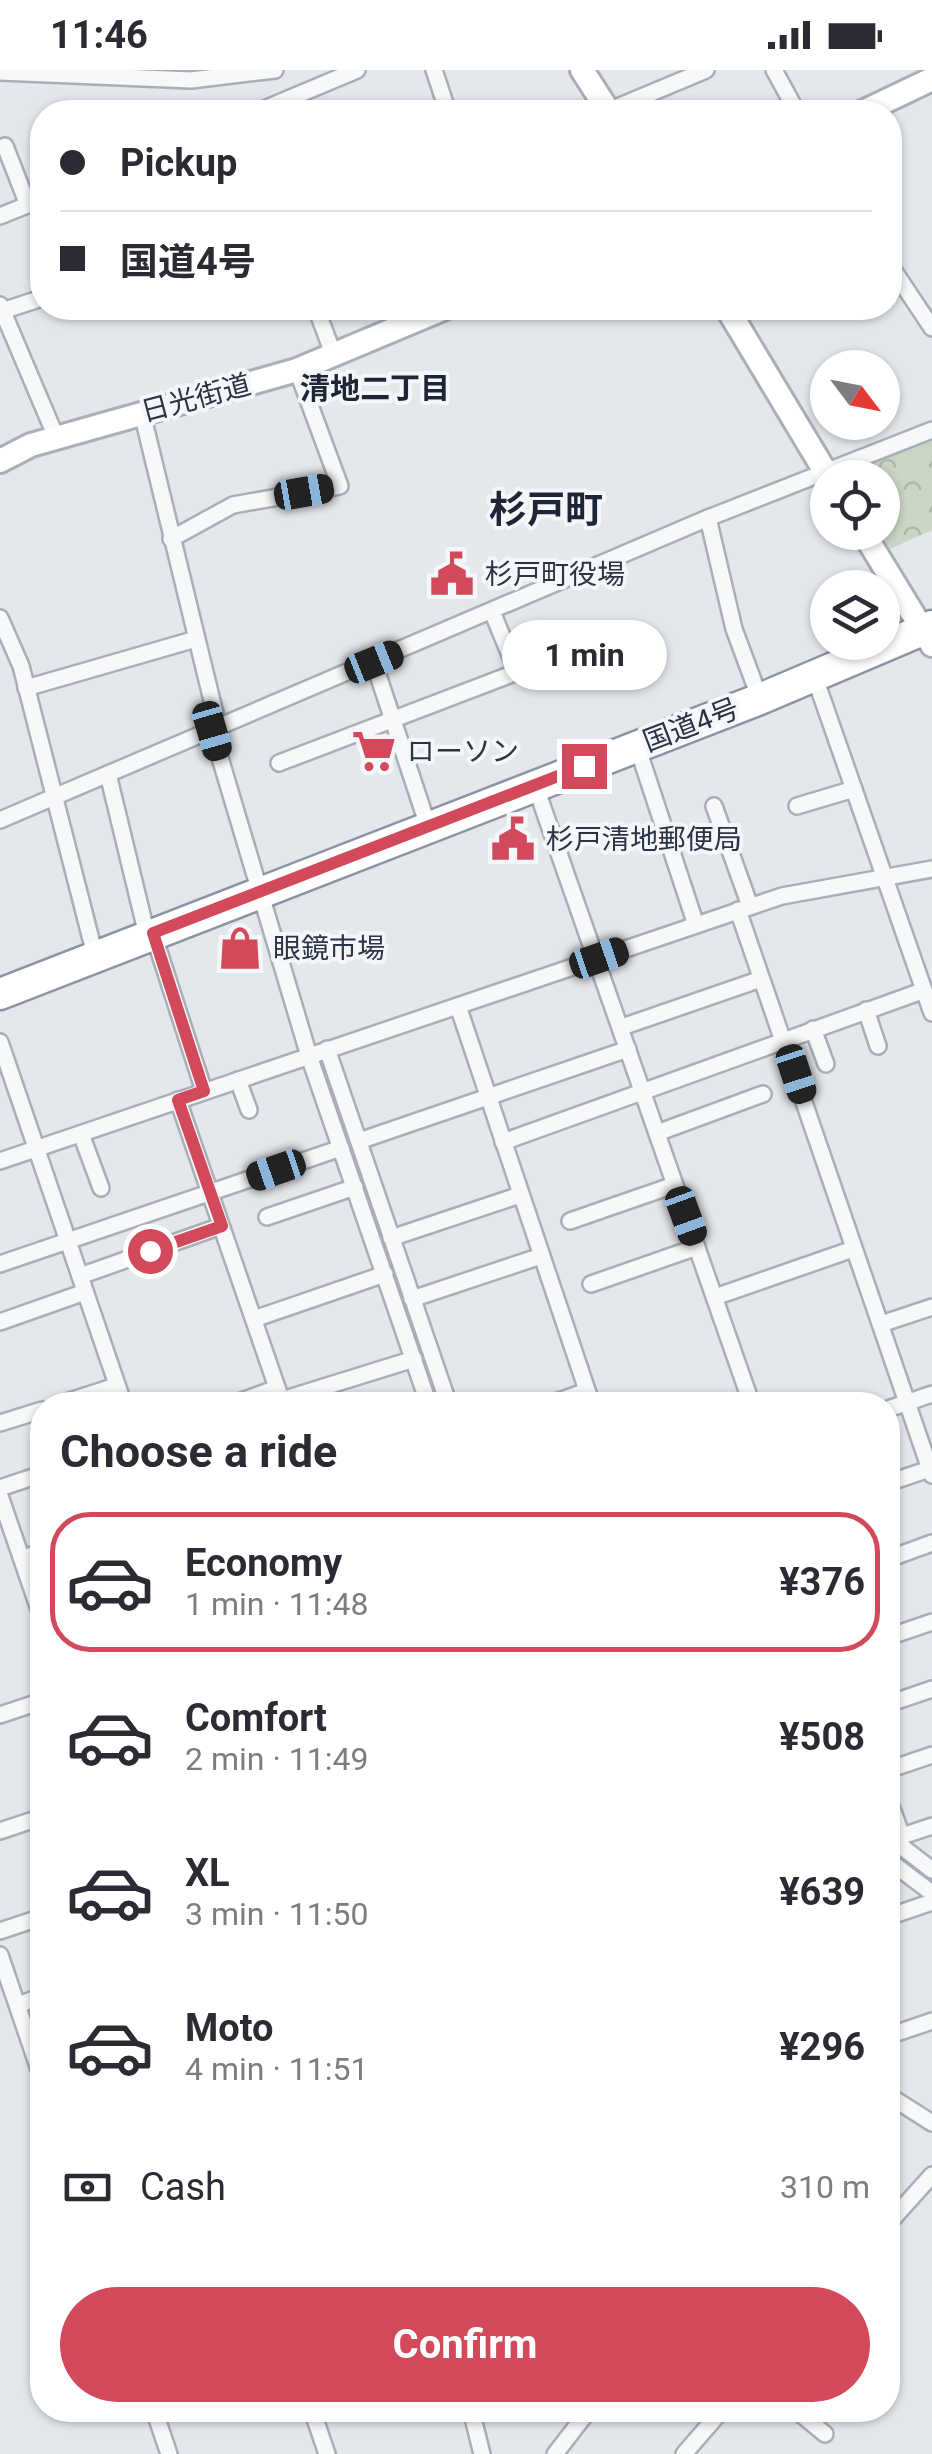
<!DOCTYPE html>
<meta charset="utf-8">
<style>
body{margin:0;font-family:Roboto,"Noto Sans JP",sans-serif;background:#f2f2f3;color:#2b2b33;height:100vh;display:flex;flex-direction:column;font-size:38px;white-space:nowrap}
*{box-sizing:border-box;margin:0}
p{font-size:32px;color:#7c7c81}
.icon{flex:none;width:55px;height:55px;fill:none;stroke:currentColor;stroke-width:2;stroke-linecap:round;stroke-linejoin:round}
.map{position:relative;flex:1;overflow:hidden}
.panel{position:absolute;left:30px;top:1322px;width:870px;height:1030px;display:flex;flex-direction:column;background:#fff;border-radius:40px;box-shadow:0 2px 8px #0004}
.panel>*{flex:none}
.banner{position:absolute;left:30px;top:30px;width:872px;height:220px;border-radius:40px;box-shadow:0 2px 8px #0004;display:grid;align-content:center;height:220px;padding:0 30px;background:#fff}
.needle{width:65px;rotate:122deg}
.tools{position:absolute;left:810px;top:280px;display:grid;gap:20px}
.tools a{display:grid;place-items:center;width:90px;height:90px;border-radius:50%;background:#fff;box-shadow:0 2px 8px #0004;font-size:50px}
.end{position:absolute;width:45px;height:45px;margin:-22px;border:12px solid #d1495b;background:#fff;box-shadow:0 0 0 5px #fff}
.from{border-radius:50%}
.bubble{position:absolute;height:70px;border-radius:35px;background:#fff;box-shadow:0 2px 8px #0004;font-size:32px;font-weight:700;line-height:70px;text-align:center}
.car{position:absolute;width:30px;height:60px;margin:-30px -15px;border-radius:12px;box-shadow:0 0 8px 2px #0007;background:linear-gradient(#222 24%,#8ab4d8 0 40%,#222 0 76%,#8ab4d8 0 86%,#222 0)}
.banner b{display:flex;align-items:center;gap:35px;height:95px;font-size:38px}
.banner b+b{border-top:2px solid #e1e1e2}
.banner i{width:25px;height:25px;background:#2b2b33}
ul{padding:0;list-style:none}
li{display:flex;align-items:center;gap:30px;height:140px;margin:0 20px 15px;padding:0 10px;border:5px solid transparent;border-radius:40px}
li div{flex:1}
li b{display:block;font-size:38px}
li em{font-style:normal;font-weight:700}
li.active{border-color:#d1495b}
li>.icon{width:90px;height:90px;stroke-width:1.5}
h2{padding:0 30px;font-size:45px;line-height:120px}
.pay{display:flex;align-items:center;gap:25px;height:110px;padding:0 30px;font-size:38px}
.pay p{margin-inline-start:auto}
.button{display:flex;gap:20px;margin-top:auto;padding:20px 30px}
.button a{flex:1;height:115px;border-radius:60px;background:#d1495b;color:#fff;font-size:40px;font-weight:700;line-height:115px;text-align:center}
.status{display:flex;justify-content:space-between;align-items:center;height:70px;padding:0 50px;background:#fff;direction:ltr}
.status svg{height:28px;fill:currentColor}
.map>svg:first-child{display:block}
.park{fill:url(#park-crowns)}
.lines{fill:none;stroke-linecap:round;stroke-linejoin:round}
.street-casing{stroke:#a9aeb7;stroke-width:20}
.secondary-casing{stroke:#a9aeb7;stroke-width:28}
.highway-casing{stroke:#8b94a3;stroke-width:35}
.street{stroke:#f7f8fa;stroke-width:15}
.secondary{stroke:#fff;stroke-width:22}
.highway{stroke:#fff;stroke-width:30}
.route{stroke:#d1495b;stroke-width:12}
.labels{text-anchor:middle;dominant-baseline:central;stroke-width:8;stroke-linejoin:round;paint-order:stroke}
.street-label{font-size:28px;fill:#2b3445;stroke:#f4f6f9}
.poi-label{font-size:28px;fill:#2b3445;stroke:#f4f6f9;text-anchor:start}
.neighbourhood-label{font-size:30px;font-weight:bold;fill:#1d2536;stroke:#f4f6f9}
.district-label{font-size:38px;font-weight:bold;fill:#1d2536;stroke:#f4f6f9}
</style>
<div class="status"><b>11:46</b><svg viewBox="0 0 49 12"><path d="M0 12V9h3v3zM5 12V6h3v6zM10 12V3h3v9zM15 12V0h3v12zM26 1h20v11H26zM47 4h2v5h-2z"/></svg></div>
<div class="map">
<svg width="932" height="2384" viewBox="0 0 932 2384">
<defs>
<pattern id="park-crowns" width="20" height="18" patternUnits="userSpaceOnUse" patternTransform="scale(2.5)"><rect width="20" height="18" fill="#c9d6c5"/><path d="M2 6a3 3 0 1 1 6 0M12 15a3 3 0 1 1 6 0" fill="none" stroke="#adb8ab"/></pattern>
</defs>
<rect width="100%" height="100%" fill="#e4e7ec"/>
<polygon class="park" points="932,365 932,460 890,479 881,463 882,408 848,404"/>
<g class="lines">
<g class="street-casing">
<g id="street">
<polyline points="434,0 448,42"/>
<polyline points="774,0 797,42"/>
<polyline points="0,2 191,10 275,0"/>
<polyline points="608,41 706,0"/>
<polyline points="257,42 357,0"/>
<polyline points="5,76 28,135"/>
<polyline points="0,146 42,129"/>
<polyline points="890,195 932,258"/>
<polyline points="0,235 56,367"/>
<polyline points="316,238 334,286"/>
<polyline points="2,241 42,228"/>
<polyline points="142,343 215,643 212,661 309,986 429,1335"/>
<polyline points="708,448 734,559 760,629"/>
<polyline points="171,469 233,435 340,416 297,300"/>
<polyline points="0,548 21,596 95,885"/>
<polyline points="374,593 428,756"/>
<polyline points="814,605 932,943"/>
<polyline points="26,618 196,569"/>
<polyline points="637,676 696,855"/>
<polyline points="279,693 517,602 493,544"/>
<polyline points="108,704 147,865"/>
<polyline points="535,715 752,1335"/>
<polyline points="714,736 750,836"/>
<polyline points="797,736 854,719"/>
<polyline points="0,750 708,448 932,360"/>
<polyline points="738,840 932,1405"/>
<polyline points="153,863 204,1021"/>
<polyline points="458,936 592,1335"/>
<polyline points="866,940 878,976"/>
<polyline points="622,957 761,909"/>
<polyline points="813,959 826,994"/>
<polyline points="0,972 124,1335"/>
<polyline points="327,979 449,1335"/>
<polyline points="238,1010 249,1040"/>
<polyline points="178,1030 283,1335"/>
<polyline points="657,1063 763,1024"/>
<polyline points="81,1064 101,1118"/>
<polyline points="359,1071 628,979"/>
<polyline points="503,1072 922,921"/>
<polyline points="0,1091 782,826 932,799"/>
<polyline points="267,1147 355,1117"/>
<polyline points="570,1151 674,1115"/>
<polyline points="391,1168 520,1125"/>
<polyline points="0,1194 341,1078"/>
<polyline points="80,1206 221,1156"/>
<polyline points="591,1214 697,1177"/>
<polyline points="715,1227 853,1179"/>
<polyline points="412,1229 541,1186"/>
<polyline points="254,1249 385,1204"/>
<polyline points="0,1252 85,1222"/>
<polyline points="881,1254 932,1237"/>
<polyline points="282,1330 414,1289"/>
<polyline points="57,1335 116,1316"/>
<polyline points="231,1335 277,1318"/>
<polyline points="547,1335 587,1321"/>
<polyline points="888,1339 932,1324"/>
<polyline points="0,1353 42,1340"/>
<polyline points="888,1413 932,1398"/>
<polyline points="0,1418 42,1404"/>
<polyline points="0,1426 42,1548"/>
<polyline points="22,1489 42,1481"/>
<polyline points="888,1489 932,1473"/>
<polyline points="888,1567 932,1552"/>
<polyline points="888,1634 932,1619"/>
<polyline points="0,1645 42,1631"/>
<polyline points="888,1700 932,1685"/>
<polyline points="888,1728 902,1766 895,1772"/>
<polyline points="0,1761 42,1747"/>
<polyline points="888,1766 932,1800"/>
<polyline points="902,1766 932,1756"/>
<polyline points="888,1790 932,1823"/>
<polyline points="888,1847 932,1832"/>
<polyline points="0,1861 42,1847"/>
<polyline points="0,1885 42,2008"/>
<polyline points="18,1935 42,1926"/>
<polyline points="888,1966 932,1951"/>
<polyline points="888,2025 932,2053"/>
<polyline points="888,2154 932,2105"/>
<polyline points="154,2340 169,2384"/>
<polyline points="312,2340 327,2384"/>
<polyline points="471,2340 482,2384"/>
<polyline points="796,2340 825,2364"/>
<polyline points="555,2384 589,2340"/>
<polyline points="684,2384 722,2340"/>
</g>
</g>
<g class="secondary-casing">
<g id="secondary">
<polyline points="582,0 609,42"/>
<polyline points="863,42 932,9"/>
<polyline points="727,238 829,408"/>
<polyline points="0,391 31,375 297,300 445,238"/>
<polyline points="863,462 932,575"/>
</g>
</g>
<g class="highway-casing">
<polyline id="highway" points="0,924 760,629 932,556"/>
</g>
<use href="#street" class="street"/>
<use href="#secondary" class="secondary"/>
<use href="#highway" class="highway"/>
</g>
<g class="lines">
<polyline class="route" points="150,1181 222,1156 178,1030 204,1021 153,863 584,696"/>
</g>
<defs>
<g id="civic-bare" transform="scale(3.45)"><path d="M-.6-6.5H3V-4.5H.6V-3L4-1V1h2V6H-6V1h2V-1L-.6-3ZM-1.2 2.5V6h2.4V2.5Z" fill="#d1495b" stroke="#f4f6f9" stroke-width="2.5" paint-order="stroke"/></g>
<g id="supermarket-bare" transform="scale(3.45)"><path d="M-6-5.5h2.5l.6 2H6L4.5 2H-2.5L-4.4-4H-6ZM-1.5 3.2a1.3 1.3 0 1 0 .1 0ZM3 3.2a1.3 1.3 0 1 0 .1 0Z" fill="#d1495b" stroke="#f4f6f9" stroke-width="2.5" paint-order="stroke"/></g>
<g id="shop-bare" transform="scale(3.45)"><path d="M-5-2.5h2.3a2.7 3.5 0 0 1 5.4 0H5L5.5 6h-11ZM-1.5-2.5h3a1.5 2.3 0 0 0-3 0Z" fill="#d1495b" stroke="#f4f6f9" stroke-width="2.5" paint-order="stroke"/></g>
</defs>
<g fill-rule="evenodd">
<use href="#civic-bare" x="452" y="504"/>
<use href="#supermarket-bare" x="374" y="681"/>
<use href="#civic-bare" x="513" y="769"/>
<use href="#shop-bare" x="240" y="878"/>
</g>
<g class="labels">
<g class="street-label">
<text transform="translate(196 328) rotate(-15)">日光街道</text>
<text transform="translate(691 655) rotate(-21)">国道4号</text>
</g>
<g class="poi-label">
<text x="485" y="504">杉戸町役場</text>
<text x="407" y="681">ローソン</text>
<text x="546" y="769">杉戸清地郵便局</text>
<text x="273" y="878">眼鏡市場</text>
</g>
<g class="neighbourhood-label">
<text x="375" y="318">清地二丁目</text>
</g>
<g class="district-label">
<text x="546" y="440">杉戸町</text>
</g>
</g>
</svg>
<div class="tools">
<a><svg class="needle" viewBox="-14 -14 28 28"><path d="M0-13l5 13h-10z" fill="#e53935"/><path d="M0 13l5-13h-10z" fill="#7c7c81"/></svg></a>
<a><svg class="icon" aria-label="locate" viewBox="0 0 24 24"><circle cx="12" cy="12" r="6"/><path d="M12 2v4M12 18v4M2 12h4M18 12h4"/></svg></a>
<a><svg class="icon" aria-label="layers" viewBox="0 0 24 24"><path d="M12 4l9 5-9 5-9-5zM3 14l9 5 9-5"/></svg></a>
</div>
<i class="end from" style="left:150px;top:1181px"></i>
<i class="end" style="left:584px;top:696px"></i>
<div class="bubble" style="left:502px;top:550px;width:165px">1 min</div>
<i class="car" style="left:304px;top:422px;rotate:80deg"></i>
<i class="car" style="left:374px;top:592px;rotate:68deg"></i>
<i class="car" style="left:212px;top:661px;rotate:164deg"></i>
<i class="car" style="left:599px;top:888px;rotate:71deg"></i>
<i class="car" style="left:796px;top:1004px;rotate:162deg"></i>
<i class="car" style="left:276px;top:1100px;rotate:251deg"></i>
<i class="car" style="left:686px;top:1146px;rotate:160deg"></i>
<div class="banner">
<b><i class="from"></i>Pickup</b>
<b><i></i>国道4号</b>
</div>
<section class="panel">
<h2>Choose a ride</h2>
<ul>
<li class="active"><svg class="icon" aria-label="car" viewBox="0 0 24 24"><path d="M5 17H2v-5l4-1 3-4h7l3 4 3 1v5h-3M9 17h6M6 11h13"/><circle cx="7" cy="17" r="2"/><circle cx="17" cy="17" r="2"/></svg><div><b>Economy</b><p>1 min · 11:48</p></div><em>¥376</em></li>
<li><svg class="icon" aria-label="car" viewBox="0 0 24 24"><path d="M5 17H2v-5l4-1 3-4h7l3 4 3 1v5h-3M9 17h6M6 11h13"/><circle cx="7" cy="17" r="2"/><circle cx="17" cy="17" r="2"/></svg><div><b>Comfort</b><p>2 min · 11:49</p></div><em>¥508</em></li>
<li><svg class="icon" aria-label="car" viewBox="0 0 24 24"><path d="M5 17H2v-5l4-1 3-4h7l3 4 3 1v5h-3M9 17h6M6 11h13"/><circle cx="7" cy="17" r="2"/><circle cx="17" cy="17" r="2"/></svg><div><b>XL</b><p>3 min · 11:50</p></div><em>¥639</em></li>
<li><svg class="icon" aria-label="car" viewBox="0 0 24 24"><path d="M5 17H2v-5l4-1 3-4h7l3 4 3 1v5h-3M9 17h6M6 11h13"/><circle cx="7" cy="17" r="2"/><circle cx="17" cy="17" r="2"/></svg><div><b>Moto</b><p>4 min · 11:51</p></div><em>¥296</em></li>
</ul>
<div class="pay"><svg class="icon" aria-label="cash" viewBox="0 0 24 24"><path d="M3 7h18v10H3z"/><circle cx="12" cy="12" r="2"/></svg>Cash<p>310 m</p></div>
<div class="button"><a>Confirm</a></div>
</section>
</div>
